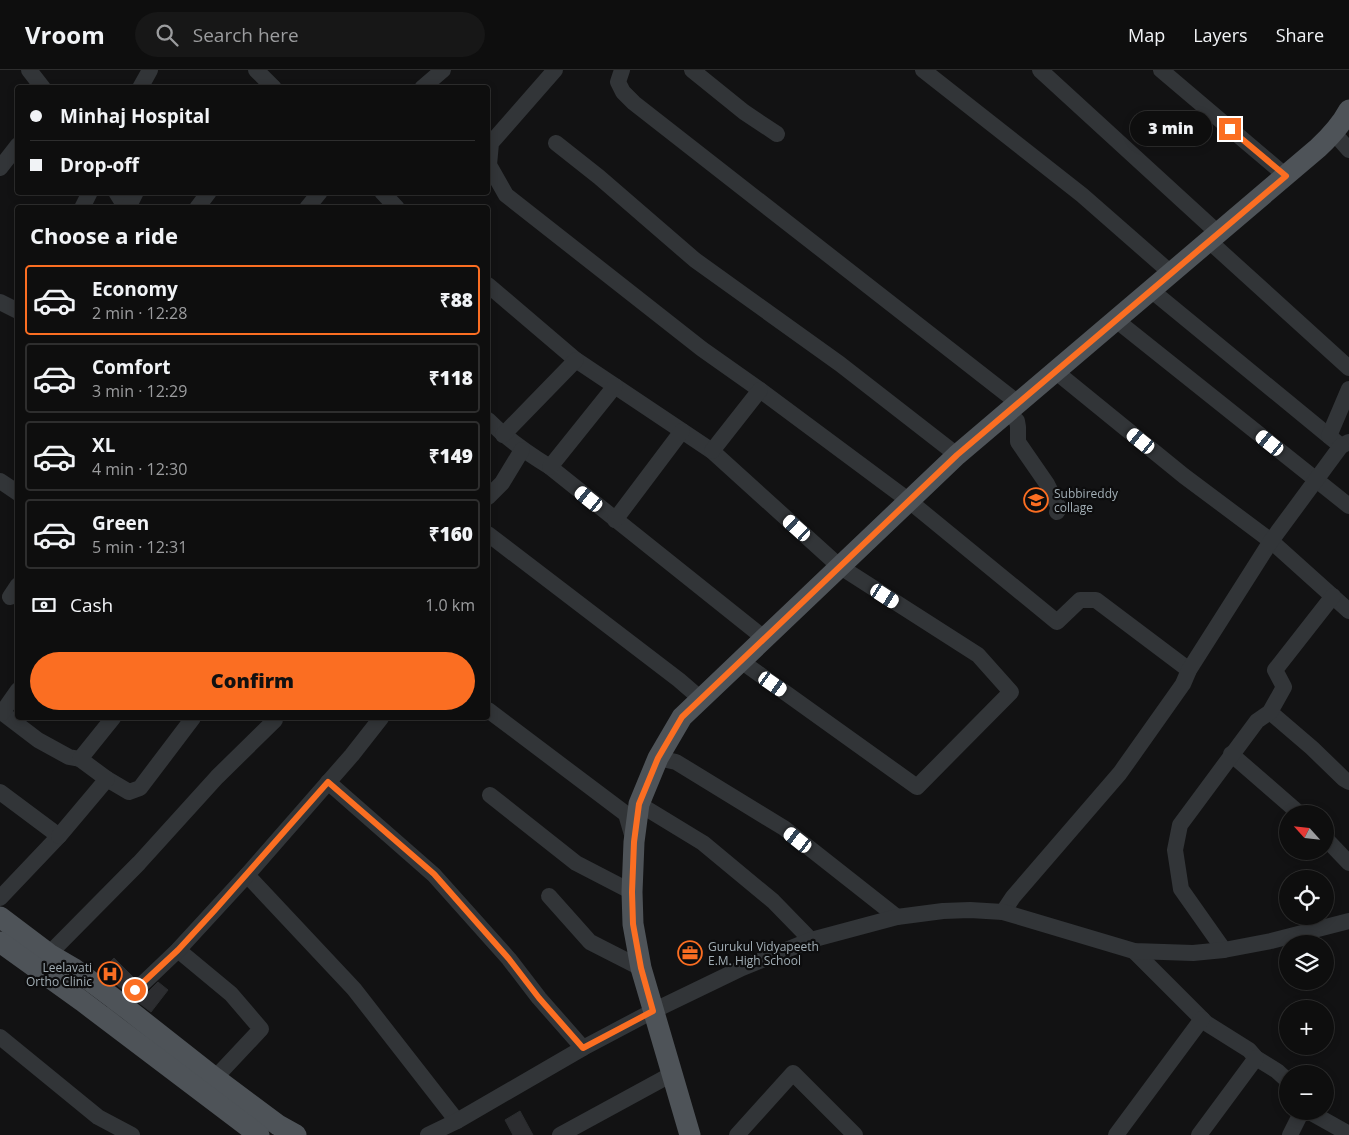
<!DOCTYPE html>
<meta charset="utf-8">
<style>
body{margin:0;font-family:"Open Sans",sans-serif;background:#171717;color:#f1f3f6;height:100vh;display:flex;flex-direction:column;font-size:19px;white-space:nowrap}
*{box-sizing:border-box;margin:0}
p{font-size:16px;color:#9b9c9e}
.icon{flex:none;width:28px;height:28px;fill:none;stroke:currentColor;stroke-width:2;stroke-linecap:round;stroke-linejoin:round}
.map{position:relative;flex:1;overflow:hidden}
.side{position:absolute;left:15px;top:135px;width:475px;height:515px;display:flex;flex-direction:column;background:#0e0e0e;border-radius:5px;box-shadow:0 2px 8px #0003,0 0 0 1px #2e2e2e}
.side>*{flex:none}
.banner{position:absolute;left:15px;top:15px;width:475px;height:110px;border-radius:5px;box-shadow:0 2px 8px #0003,0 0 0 1px #2e2e2e;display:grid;align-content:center;height:110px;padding:0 15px;background:#0e0e0e}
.needle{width:32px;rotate:297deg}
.buttons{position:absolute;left:1279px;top:735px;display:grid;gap:10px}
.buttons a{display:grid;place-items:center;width:55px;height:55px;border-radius:50%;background:#0e0e0e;box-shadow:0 2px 8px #0003,0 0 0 1px #2e2e2e;font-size:25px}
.end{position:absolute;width:22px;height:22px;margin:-11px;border:6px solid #fb6e22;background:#fff;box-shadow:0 0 0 2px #fff}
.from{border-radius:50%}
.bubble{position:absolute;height:35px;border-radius:18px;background:#0e0e0e;box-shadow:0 2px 8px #0003,0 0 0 1px #2e2e2e;font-size:16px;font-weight:800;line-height:35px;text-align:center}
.car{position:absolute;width:15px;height:30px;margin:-15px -8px;border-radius:6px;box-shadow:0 0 4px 1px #0007;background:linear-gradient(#fff 24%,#345 0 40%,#fff 0 76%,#345 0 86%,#fff 0)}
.banner b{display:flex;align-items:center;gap:18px;height:48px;font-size:19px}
.banner b+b{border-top:1px solid #2e2e2e}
.banner i{width:12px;height:12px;background:#f1f3f6}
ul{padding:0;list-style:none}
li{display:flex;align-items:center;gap:15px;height:70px;margin:0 10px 8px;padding:0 5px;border:2px solid #2e2e2e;border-radius:5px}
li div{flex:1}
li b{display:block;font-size:19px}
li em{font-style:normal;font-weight:800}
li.current{border-color:#fb6e22}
li>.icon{width:45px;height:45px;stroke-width:1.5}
h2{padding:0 15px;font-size:22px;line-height:60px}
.pay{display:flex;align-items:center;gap:12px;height:55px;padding:0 15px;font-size:19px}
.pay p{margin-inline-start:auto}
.button{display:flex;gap:10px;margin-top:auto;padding:10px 15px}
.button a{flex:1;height:58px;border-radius:30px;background:#fb6e22;color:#111;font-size:20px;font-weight:800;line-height:58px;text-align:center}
header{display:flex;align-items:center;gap:30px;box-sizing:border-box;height:70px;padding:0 25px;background:#0e0e0e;border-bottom:1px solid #2e2e2e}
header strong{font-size:24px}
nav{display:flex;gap:28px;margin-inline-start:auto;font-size:18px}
.search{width:350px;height:45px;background:#171717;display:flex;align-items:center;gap:12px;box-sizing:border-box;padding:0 18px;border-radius:28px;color:#9b9c9e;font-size:19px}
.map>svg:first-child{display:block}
.building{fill:#2c2d30;stroke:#2b2d2f}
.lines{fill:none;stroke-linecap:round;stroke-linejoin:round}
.minor{stroke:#323538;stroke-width:16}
.major{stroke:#4e5358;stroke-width:21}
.route{stroke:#fb6e22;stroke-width:6}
.labels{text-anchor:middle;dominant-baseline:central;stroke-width:4.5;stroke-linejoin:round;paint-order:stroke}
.poi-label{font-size:12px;fill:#a2aeb5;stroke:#0d0d0e;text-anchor:start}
</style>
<header>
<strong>Vroom</strong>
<div class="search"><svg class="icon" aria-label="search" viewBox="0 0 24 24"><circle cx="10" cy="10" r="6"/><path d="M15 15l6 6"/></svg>Search here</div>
<nav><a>Map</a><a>Layers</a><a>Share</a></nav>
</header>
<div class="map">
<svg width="1349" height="1065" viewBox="0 0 1349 1065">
<rect width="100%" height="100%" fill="#121213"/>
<g class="building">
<polygon points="114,888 134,908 122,919 100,902"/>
<polygon points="158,912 168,920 151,942 139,933 145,925"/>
<polygon points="520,1041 533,1065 513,1065 505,1050"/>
</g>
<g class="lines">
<g class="minor">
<polyline points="29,0 43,18"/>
<polyline points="256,0 274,18"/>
<polyline points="555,0 491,73 489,95 506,125 702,279 760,320 908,430 1057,552 1080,530 1096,530 1189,600"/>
<polyline points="622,0 618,12 623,22 634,33 1018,333"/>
<polyline points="692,0 744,42 777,64"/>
<polyline points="923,0 1082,125 1171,203"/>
<polyline points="1040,0 1218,163"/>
<polyline points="1161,0 1286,106"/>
<polyline points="140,18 150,0"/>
<polyline points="422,18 443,0"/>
<polyline points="1334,63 1349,80"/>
<polyline points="556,73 599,107 695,190 840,294 957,385"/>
<polyline points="0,98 18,75"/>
<polyline points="116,122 126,138"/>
<polyline points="382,122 397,138"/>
<polyline points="82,138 90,122"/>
<polyline points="128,138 136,122"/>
<polyline points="197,138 209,122"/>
<polyline points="307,138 320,122"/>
<polyline points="1209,171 1349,298"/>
<polyline points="488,215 576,290 712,381 839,496 978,585 1011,622 917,717 741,591"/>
<polyline points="1151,220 1341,376 1349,372"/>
<polyline points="0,232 18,241"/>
<polyline points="1116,250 1349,436"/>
<polyline points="1055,301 1184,406 1271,471 1349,541"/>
<polyline points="1008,342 1017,351 1018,357 1018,372 1047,414 1059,438 1057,442"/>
<path d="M 488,350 C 507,369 527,383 550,397 L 764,568"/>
<polyline points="503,365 576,290"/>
<polyline points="1329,366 1349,319"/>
<polyline points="712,381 760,320"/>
<polyline points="550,397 615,316"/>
<polyline points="0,411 18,423"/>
<polyline points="488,427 502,413 522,380"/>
<polyline points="615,450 682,361"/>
<polyline points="488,464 679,610 701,629"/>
<polyline points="10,527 18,515"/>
<polyline points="488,640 626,744 633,768"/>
<polyline points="0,641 38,670 69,687 80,689"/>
<polyline points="1270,642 1312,678 1344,709 1349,712"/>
<polyline points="2,643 18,620"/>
<polyline points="1231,684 1300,744"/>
<polyline points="658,688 676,692 784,758 897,847"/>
<polyline points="107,709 129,722 140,718 193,648"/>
<polyline points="328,712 434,805 509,889 539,928 583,978"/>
<polyline points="0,722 59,766 0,828"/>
<polyline points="490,725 576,793 632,822"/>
<polyline points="639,734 703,773 773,831 811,870"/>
<polyline points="59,766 107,709 80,689 113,648"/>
<polyline points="1325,768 1349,793"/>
<polyline points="247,805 354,919 457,1051"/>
<polyline points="549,826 590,872 641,898"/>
<polyline points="1003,842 1013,827 1120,703 1183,614 1189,600 1271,471 1341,376"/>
<polyline points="178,880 231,924 261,959 215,1008"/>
<polyline points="1224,880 1181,819 1175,780 1180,755 1257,651 1270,642 1284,617 1275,600 1333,526"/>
<polyline points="1134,881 1206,953 1249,980 1256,988 1277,1001 1288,1011"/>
<polyline points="49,884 139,793 217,707 275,650 273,648"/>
<polyline points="114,941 178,880 247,805 352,685 381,648"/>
<polyline points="0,967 98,1047 132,1065"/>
<polyline points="1308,1041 1349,1064"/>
<polyline points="428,1065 457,1051 583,978 653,941 742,898 811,870 897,847 943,841 970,840 1003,842 1134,881 1193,883 1224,880 1271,871 1349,851"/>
<polyline points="560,1065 672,1004"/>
<polyline points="737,1065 793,1003 855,1065"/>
<polyline points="1116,1065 1202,949"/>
<polyline points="1199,1065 1256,988"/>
<polyline points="1290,1065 1302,1041"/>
</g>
<g class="major">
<polyline points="0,847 49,884 73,898 121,934 215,1008 278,1055 296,1065"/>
<polyline points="0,872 82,931 259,1065"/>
<path d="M 690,1065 L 641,898 L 633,854 L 632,822 L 634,772 L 639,734 L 658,688 L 682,647 L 957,385 L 1318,78 C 1331,66 1341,55 1349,40"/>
</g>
</g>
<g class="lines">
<polyline class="route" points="135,920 178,880 214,841 328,712 434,804 509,889 539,928 583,978 653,941 641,898 633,854 632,822 634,772 639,734 658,688 682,647 957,385 1286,106 1230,59"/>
</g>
<defs>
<g id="university-ring" transform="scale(1.25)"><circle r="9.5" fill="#0d0d0e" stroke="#fb6e22" stroke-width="1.5"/><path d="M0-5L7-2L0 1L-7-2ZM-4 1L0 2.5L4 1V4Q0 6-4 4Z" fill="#fb6e22"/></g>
<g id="office-ring" transform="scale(1.25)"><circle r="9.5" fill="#0d0d0e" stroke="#fb6e22" stroke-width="1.5"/><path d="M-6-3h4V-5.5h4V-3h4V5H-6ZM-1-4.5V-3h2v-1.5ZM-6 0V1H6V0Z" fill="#fb6e22"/></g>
<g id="hospital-ring" transform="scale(1.25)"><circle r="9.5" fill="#0d0d0e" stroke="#fb6e22" stroke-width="1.5"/><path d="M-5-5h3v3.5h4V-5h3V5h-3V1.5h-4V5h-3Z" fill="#fb6e22"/></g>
</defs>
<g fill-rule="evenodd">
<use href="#university-ring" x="1036" y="430"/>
<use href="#office-ring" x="690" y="883"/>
<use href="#hospital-ring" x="110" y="904"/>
</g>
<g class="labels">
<g class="poi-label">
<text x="1054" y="423">Subbireddy<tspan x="1054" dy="14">collage</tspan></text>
<text x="708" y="876">Gurukul Vidyapeeth<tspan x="708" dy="14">E.M. High School</tspan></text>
<text x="92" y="897" text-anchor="end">Leelavati<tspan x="92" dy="14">Ortho Clinic</tspan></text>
</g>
</g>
</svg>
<div class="buttons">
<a><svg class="needle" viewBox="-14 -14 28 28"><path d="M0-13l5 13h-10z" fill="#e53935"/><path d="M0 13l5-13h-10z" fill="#9b9c9e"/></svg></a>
<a><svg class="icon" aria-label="locate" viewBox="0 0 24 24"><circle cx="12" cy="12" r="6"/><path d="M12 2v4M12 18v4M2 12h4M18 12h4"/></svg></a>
<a><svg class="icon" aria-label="layers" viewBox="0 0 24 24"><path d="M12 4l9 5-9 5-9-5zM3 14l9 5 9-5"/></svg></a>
<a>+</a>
<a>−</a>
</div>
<i class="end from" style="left:135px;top:920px"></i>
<i class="end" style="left:1230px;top:59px"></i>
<div class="bubble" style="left:1130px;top:41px;width:82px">3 min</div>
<i class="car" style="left:1141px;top:371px;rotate:309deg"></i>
<i class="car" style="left:1270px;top:373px;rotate:309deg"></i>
<i class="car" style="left:589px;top:429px;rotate:309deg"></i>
<i class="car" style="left:797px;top:458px;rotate:312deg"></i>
<i class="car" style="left:885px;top:526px;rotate:123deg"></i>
<i class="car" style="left:773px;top:614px;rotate:125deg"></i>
<i class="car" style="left:798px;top:770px;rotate:308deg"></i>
<div class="banner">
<b><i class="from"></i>Minhaj Hospital</b>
<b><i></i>Drop-off</b>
</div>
<section class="side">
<h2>Choose a ride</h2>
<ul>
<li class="current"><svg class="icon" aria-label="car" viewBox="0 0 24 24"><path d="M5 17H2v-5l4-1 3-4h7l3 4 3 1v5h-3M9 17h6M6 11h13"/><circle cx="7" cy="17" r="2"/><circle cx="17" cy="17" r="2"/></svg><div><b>Economy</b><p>2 min · 12:28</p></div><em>₹88</em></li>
<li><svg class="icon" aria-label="car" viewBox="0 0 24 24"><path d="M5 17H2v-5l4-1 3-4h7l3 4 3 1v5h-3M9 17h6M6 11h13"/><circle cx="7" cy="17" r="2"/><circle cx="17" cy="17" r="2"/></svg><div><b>Comfort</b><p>3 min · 12:29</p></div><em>₹118</em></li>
<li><svg class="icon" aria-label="car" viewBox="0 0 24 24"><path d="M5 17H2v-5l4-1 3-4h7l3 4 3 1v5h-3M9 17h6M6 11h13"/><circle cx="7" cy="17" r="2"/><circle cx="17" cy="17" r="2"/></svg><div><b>XL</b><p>4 min · 12:30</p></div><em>₹149</em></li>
<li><svg class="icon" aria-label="car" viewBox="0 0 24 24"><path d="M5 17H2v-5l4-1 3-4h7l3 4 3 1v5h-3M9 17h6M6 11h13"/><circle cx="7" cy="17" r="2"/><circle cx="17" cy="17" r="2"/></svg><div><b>Green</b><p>5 min · 12:31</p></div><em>₹160</em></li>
</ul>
<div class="pay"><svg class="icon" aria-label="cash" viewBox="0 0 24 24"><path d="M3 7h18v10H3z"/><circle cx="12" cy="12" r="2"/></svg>Cash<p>1.0 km</p></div>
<div class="button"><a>Confirm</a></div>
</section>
</div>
